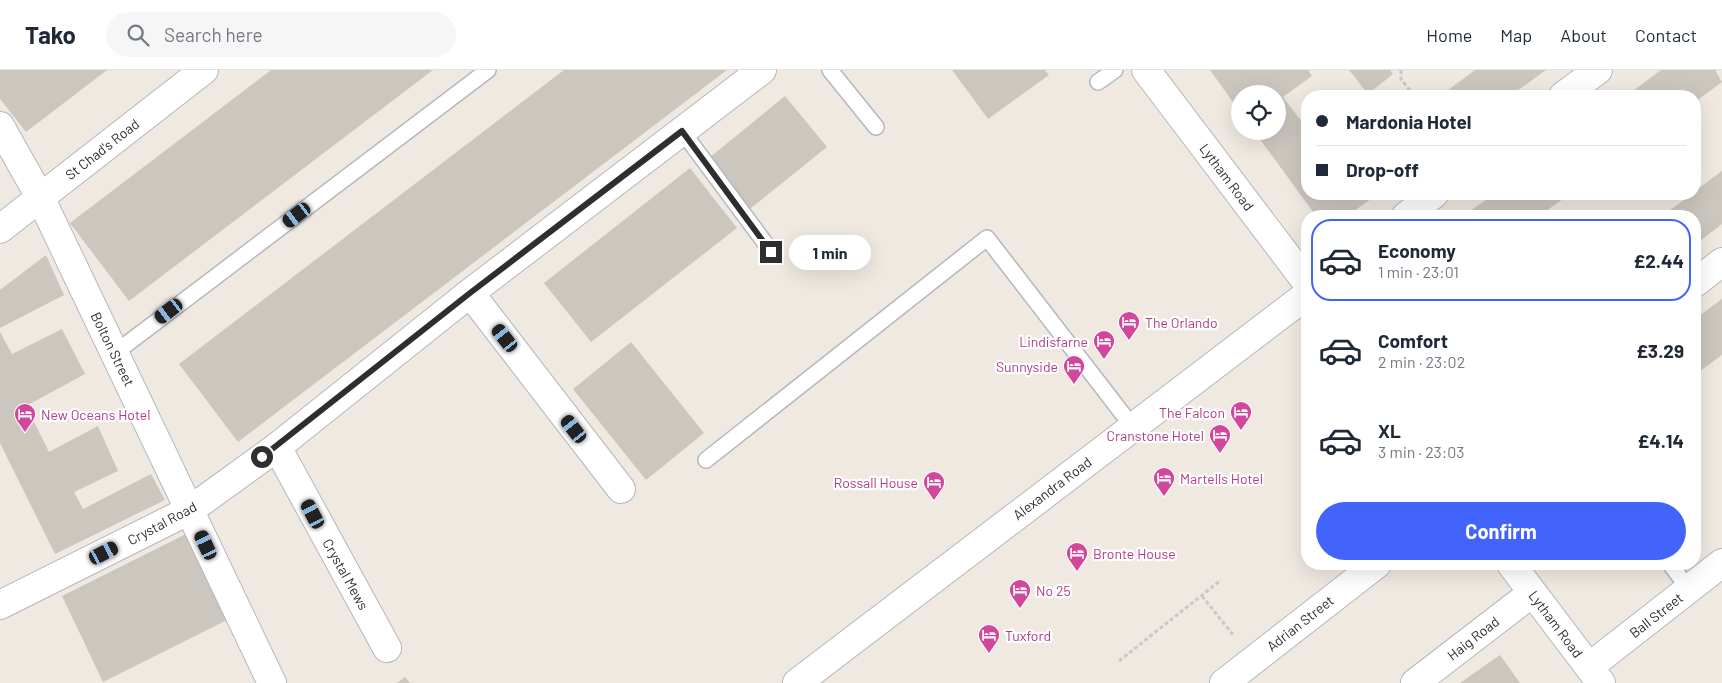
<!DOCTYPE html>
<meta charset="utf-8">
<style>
body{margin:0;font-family:Barlow,sans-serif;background:#f6f6f7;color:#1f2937;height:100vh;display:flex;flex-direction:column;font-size:19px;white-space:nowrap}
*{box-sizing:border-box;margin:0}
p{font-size:16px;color:#747a83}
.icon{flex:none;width:28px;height:28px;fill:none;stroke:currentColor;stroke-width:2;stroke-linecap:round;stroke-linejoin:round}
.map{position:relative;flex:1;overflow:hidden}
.drawer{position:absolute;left:1301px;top:140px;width:400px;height:360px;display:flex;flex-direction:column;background:#fff;border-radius:20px;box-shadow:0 5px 20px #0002}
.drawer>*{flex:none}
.top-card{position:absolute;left:1301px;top:20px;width:400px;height:110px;border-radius:20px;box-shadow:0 5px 20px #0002;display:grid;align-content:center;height:110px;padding:0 15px;background:#fff}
.tools{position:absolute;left:1231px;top:15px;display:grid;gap:10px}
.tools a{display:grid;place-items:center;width:55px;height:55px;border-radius:50%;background:#fff;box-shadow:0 5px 20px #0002;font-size:25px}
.end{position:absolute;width:22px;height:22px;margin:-11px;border:6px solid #2e2e2e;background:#fff;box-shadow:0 0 0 2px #fff}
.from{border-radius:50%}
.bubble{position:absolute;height:35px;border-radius:18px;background:#fff;box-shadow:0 5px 20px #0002;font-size:16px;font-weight:700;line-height:35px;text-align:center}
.car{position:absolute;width:15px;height:30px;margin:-15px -8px;border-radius:6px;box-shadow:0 0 4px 1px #0007;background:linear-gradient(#222 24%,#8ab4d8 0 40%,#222 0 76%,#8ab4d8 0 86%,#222 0)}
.top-card b{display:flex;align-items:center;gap:18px;height:48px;font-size:19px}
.top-card b+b{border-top:1px solid #e0e1e3}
.top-card i{width:12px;height:12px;background:#1f2937}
ul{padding:9px 0 0;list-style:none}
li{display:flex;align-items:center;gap:15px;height:82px;margin:0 10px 8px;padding:0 5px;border:2px solid transparent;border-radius:20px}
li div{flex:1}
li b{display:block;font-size:19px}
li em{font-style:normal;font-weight:700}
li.active{border-color:#4264fb}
li>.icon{width:45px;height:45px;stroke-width:1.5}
.button{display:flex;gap:10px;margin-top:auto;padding:10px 15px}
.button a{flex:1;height:58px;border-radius:30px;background:#4264fb;color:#fff;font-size:20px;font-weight:700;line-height:58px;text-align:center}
header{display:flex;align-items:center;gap:30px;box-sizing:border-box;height:70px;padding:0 25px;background:#fff;border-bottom:1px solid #e0e1e3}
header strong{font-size:24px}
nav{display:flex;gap:28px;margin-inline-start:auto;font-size:18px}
.search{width:350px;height:45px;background:#f6f6f7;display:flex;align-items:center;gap:12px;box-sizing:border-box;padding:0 18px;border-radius:28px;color:#747a83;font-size:19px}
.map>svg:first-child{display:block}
.building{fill:#cbc7bf}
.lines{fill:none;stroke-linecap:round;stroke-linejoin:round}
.lane-casing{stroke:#b4b7c1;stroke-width:18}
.street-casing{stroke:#b4b7c1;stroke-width:30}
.secondary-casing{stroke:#b4b7c1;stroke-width:30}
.path{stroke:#c9c9c9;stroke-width:3;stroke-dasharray:4 2.5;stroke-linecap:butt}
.lane{stroke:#fff;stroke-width:15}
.street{stroke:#fff;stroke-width:28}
.secondary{stroke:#fff;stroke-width:28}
.route{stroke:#2e2e2e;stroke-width:6}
.labels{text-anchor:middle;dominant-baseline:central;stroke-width:4.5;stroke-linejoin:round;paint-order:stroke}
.street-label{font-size:14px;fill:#2e2e2e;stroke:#fff}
.hotel-label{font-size:14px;fill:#b23c85;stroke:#fff;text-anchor:start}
</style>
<header>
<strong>Tako</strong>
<div class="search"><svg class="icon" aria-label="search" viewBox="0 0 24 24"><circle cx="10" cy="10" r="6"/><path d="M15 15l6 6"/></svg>Search here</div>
<nav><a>Home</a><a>Map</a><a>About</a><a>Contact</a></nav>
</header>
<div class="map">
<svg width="1722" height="613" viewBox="0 0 1722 613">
<rect width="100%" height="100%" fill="#efe9e1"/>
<g class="building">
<polygon points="0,0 107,0 26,62 0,29"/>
<polygon points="271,0 433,0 129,231 70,153"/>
<polygon points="564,0 727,0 238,372 179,294"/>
<polygon points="952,0 1045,0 1049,5 988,49"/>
<polygon points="1210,0 1308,0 1312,6 1283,27 1302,52 1308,48 1308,124 1378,124 1347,146 1316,146 1254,61 1278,61 1278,24 1240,24 1240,42"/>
<polygon points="1349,0 1390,0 1393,4 1368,24"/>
<polygon points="1475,0 1546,0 1510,26 1440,26"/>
<polygon points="1661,0 1715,0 1722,12 1695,32 1695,26 1626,26"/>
<polygon points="785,26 827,77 750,139 709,88"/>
<polygon points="690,98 737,158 591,272 544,213"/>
<polygon points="1722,101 1722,154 1695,175 1695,146 1662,146 1692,124 1695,124 1695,121"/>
<polygon points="1494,124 1570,124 1539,146 1463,146"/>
<polygon points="46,185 64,225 0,258 0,220"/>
<polygon points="1722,229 1722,285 1695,305 1695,249"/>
<polygon points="62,259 85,304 26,336 49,382 98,356 118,401 74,422 83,439 151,404 165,430 55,484 0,373 0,262 12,284"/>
<polygon points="631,272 704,363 646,410 573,319"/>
<polygon points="188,463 231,548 103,612 62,526"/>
<polygon points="1500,585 1520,613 1460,613"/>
<polygon points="405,607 410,613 397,613"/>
</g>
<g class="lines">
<g class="lane-casing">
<g id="lane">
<polyline points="830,0 876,57"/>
<polyline points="1098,12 1115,0"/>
<polyline points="682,61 771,181"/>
<polyline points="115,283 488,0"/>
<polyline points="706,390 987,168 1132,356"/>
<polyline points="1670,494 1689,519"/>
</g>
</g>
<g class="street-casing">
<g id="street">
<polyline points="1563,26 1598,0"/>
<polyline points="0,56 40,127 272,613"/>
<polyline points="1406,146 1434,124"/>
<polyline points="0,159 204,0"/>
<polyline points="1695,213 1722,192"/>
<polyline points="470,223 621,419"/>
<polyline points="277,377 387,578"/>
<polyline points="0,535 190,440 277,377 470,223 762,0"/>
<polyline points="1589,597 1722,493"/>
<polyline points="797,613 1308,224"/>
<polyline points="1224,613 1377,494"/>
<polyline points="1415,613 1532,523"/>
</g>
</g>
<g class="secondary-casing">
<g id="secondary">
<polyline points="1146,0 1308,214"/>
<polyline points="1511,494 1601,613"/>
</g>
</g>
<g class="path">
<polyline points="1401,0 1401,9 1414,26"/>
<polyline points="1202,526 1234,566"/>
<polyline points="1119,591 1221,510"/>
</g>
<use href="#lane" class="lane"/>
<use href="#street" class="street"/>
<use href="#secondary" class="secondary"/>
</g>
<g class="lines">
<polyline class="route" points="262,387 470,223 682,61 771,182"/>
</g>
<defs>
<g id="hotel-pin" transform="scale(1.125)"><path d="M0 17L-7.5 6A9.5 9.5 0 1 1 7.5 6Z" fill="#d1479c" stroke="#fff"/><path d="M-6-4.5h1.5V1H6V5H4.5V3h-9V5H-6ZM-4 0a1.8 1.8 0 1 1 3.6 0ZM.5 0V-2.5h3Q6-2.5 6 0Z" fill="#fff"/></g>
</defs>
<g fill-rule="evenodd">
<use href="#hotel-pin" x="1129" y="252"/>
<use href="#hotel-pin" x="1104" y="271"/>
<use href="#hotel-pin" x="1074" y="296"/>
<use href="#hotel-pin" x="1241" y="342"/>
<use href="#hotel-pin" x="25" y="344"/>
<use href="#hotel-pin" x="1220" y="365"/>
<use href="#hotel-pin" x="1164" y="408"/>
<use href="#hotel-pin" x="934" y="412"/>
<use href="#hotel-pin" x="1077" y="483"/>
<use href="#hotel-pin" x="1020" y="520"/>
<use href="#hotel-pin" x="989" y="565"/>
</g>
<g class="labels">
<g class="street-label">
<text transform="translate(102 79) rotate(-38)">St Chad's Road</text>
<text transform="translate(1227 107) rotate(53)">Lytham Road</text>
<text transform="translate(113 279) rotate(64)">Bolton Street</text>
<text transform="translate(1052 418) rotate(-37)">Alexandra Road</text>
<text transform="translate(162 453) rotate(-28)">Crystal Road</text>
<text transform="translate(346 504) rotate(61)">Crystal Mews</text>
<text transform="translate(1656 545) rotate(-38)">Ball Street</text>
<text transform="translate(1300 553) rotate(-38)">Adrian Street</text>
<text transform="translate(1556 554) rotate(53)">Lytham Road</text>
<text transform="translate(1473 568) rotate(-38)">Haig Road</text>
</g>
<g class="hotel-label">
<text x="1145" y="252">The Orlando</text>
<text x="1088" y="271" text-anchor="end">Lindisfarne</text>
<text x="1058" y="296" text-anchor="end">Sunnyside</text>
<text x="1225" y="342" text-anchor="end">The Falcon</text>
<text x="41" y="344">New Oceans Hotel</text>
<text x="1204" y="365" text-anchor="end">Cranstone Hotel</text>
<text x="1180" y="408">Martells Hotel</text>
<text x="918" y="412" text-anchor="end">Rossall House</text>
<text x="1093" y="483">Bronte House</text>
<text x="1036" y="520">No 25</text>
<text x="1005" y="565">Tuxford</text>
</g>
</g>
</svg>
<div class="tools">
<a><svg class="icon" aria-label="locate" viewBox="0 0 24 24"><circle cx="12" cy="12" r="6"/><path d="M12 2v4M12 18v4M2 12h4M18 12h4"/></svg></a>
</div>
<i class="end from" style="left:262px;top:387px"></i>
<i class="end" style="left:771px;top:182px"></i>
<div class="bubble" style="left:789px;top:165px;width:82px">1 min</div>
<i class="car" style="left:297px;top:145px;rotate:233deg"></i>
<i class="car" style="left:169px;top:241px;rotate:233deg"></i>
<i class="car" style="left:505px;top:268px;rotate:322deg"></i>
<i class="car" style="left:574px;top:359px;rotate:322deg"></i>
<i class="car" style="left:313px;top:444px;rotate:332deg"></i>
<i class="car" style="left:206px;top:475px;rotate:335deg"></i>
<i class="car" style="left:104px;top:483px;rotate:63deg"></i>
<div class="top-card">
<b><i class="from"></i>Mardonia Hotel</b>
<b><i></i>Drop-off</b>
</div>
<section class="drawer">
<ul>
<li class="active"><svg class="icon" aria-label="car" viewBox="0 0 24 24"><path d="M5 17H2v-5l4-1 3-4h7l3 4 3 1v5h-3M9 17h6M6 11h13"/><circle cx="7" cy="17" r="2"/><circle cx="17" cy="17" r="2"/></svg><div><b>Economy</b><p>1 min · 23:01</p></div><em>£2.44</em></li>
<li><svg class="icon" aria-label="car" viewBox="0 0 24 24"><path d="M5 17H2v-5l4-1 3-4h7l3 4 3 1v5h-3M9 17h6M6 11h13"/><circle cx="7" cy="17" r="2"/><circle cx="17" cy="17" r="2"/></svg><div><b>Comfort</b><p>2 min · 23:02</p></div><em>£3.29</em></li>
<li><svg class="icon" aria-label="car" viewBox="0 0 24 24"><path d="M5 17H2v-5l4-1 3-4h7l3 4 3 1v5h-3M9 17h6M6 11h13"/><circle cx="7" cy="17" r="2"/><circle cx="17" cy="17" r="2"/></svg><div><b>XL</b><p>3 min · 23:03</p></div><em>£4.14</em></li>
</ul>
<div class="button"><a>Confirm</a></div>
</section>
</div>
